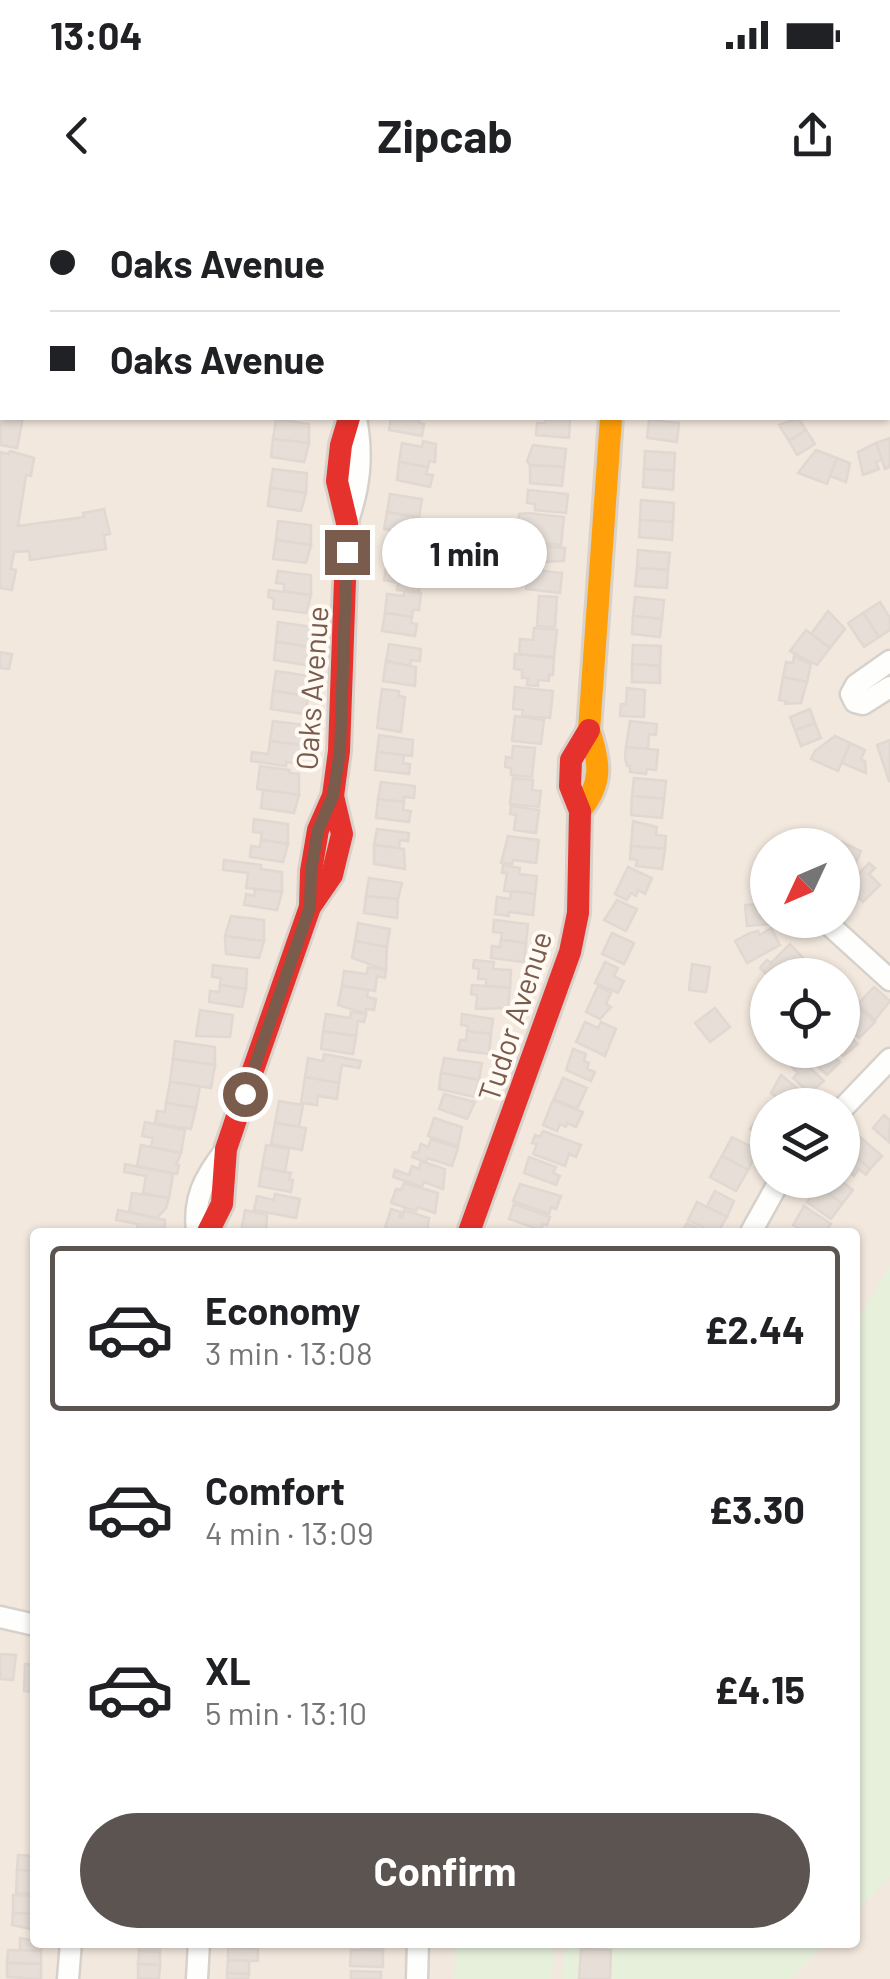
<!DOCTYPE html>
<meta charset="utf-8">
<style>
body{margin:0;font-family:Barlow,sans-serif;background:#f2f2f2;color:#202124;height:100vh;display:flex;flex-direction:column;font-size:38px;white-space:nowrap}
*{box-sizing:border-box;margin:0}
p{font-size:32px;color:#757577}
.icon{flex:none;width:55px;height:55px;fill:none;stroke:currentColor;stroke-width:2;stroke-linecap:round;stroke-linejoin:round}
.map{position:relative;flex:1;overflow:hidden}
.drawer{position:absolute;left:30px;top:1028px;width:830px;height:720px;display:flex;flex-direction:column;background:#fff;border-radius:10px;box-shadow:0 2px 8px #0004}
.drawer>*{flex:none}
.banner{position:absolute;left:0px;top:0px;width:890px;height:220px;box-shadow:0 2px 8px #0004;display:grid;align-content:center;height:220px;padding:0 50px;background:#fff}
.needle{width:65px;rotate:226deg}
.controls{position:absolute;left:750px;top:628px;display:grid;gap:20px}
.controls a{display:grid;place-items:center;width:110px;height:110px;border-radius:50%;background:#fff;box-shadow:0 2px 8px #0004;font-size:50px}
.end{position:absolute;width:45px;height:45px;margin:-22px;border:12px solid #7a5c4d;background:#fff;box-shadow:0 0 0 5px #fff}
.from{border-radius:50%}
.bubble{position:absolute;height:70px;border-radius:35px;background:#fff;box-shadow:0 2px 8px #0004;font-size:32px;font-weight:700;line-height:70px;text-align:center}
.banner b{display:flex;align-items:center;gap:35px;height:95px;font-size:38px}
.banner b+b{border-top:2px solid #e0e0e0}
.banner i{width:25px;height:25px;background:#202124}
ul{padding:18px 0 0;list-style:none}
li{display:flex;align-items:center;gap:30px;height:165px;margin:0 20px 15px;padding:0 30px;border:5px solid transparent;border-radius:10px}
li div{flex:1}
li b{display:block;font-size:38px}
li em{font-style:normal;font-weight:700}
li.on{border-color:#5c5450}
li>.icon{width:90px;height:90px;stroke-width:1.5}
.button{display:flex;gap:20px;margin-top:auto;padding:20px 50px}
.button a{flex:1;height:115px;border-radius:60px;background:#5c5450;color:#fff;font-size:40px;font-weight:700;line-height:115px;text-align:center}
.status{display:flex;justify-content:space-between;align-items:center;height:70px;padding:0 50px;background:#fff;direction:ltr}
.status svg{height:28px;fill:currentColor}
header{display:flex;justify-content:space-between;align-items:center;height:130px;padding:0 50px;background:#fff;font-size:45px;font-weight:700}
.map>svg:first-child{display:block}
.residential{fill:#f2e8de;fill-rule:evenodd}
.green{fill:#e7f0db}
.building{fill:#e6ded7;stroke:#e2d8d2;stroke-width:2.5}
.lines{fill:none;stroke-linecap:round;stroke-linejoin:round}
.street-casing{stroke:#d7d1cb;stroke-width:25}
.slow-casing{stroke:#d9d2cb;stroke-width:28}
.jam-casing{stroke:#d9d2cb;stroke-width:28}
.street{stroke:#fefefd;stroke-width:20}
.slow{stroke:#ff9f0a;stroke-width:22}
.jam{stroke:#e5322d;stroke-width:22}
.route{stroke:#7a5c4d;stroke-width:12}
.labels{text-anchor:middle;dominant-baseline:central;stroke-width:8;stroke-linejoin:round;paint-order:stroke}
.street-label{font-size:30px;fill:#7a5c4d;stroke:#fffaf3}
</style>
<div class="status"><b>13:04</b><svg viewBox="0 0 49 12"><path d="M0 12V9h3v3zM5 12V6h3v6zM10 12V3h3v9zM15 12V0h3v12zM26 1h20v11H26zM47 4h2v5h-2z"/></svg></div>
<header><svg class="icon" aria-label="back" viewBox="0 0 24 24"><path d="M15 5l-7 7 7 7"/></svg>Zipcab<svg class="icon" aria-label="share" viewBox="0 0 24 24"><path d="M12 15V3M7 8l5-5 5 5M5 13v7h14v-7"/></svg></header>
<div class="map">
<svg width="890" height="1779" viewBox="0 0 890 1779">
<rect width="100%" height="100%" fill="#f9f5f0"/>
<path class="residential" d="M 0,0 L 890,0 L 890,1779 L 0,1779 ZM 2,2 L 888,2 L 888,218 L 2,218 ZM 768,645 L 842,645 L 842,720 L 768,720 ZM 768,775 L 842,775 L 842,850 L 768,850 ZM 768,905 L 842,905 L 842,980 L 768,980 ZM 35,1032 L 855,1032 L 855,1742 L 35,1742 Z"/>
<g class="green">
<polygon points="890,1064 890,1677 855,1713 855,1125"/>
<polygon points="455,1743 554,1744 552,1779 454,1779"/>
<polygon points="565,1743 826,1743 791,1779 562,1779"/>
</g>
<g class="building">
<polygon points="2,206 2,218 23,218 17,248 0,245"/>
<polygon points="391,218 419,218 419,223 424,224 422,236 389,230"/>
<polygon points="545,218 570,219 569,238 536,235 537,223 545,223"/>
<polygon points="798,218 806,230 789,241 779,225"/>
<polygon points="276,219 309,224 309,243 273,239"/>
<polygon points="649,220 679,223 677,242 647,238"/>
<polygon points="806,230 815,244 797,255 789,241"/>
<polygon points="890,238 890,267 885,269 876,243"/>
<polygon points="273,239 309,243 304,262 271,257"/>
<polygon points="423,241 436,244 435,262 429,261 428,267 399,262 402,243 422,247"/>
<polygon points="876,243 882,260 876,262 879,269 863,275 858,252"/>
<polygon points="533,245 566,249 564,267 530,265 527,261"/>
<polygon points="816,250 837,258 827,284 798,273"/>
<polygon points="10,251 34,258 31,276 26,275 18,326 84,317 83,313 104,309 110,334 104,335 106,349 30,360 29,351 14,352 11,369 16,370 12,390 0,388 0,252 9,254"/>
<polygon points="645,251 675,253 674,271 644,269"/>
<polygon points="837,258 850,263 846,282 830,276"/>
<polygon points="399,262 428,267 426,274 433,275 430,287 397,280"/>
<polygon points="530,265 564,267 562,286 530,283"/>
<polygon points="273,269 307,273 306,293 270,288"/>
<polygon points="644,269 674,271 673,290 643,287"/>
<polygon points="270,288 306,293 301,311 268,306"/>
<polygon points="528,290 568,294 566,313 535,310 535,304 527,303"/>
<polygon points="390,294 422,299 419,317 387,312"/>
<polygon points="641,300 674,303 673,322 640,320"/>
<polygon points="387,312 414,317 413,323 418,324 416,335 384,329"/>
<polygon points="528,313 564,317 561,345 525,341 527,323 518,323 519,314"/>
<polygon points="640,320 673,322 672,340 639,337"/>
<polygon points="278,321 311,325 311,345 276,340"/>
<polygon points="276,340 311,345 306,363 273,359"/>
<polygon points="390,344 421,349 420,360 413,359 412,366 387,362"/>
<polygon points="524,344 565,348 564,361 543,362 543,368 522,366"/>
<polygon points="638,350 670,353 668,370 637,368"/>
<polygon points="387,362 418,367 416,385 420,385 419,392 397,390 398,383 384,380"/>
<polygon points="637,368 668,370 667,388 635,386"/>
<polygon points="528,369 562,373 560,393 526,389"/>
<polygon points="278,371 311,375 311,395 284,391 284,384 276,383"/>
<polygon points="269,390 311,395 306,413 273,409 274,399 268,397"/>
<polygon points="404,391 421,393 419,410 413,410 412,417 385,413 387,394 404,396"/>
<polygon points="539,396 557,397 555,427 537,426"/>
<polygon points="635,397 664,400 662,419 633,416"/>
<polygon points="880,402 890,418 890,430 879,437 863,413"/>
<polygon points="828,411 845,429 830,448 811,434"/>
<polygon points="385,413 412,417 411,423 417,424 415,436 382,431"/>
<polygon points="863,413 879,437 864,447 848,423"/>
<polygon points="633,416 662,419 660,437 632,434"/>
<polygon points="278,422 312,427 311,447 276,442"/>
<polygon points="534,428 557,430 554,457 519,454 520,439 533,440"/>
<polygon points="806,430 830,448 817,465 790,451"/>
<polygon points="276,442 311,447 306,465 274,460"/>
<polygon points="389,444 421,449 420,461 411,460 410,466 386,461"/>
<polygon points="633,445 661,446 660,466 632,464"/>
<polygon points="0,452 12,454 9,469 0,468"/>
<polygon points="515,454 554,458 553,475 549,475 549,481 538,480 538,486 527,485 528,478 522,478 522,470 514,469"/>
<polygon points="794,456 811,464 807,482 783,477 786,462 793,463"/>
<polygon points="386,461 416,467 415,486 383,481"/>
<polygon points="632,464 660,466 660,483 632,482"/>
<polygon points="276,471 309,476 309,496 273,491"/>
<polygon points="783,477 807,482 801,503 785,504 786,501 779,500"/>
<polygon points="515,487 553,491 550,518 522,516 523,510 513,509"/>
<polygon points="627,488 645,490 644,517 620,516 621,504 626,504"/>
<polygon points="382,489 399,491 399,496 405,497 401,532 377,528"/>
<polygon points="273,491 309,496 304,514 271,509"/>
<polygon points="810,509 815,523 795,530 790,517"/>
<polygon points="515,516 544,520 541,544 512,541"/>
<polygon points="273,521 306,525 306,546 270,541"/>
<polygon points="630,521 657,524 656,535 649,534 648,549 626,547"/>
<polygon points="815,523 821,538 801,546 795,530"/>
<polygon points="379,535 413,540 412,556 377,552"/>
<polygon points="835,536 850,543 838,571 811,559 815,551"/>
<polygon points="890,540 890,581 889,581 877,545"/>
<polygon points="270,541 306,546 301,564 286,562 286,566 251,561 252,552 268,554"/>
<polygon points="850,543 865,550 861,559 865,561 866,573 842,563"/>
<polygon points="513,546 535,548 532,577 511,575 511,568 505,567 506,557 512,558"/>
<polygon points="626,547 658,550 656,570 647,569 646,574 630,572 630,566 627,566 625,558"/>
<polygon points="377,552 404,555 403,563 410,564 409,574 375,570"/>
<polygon points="260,566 290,570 289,573 299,574 299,595 257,589"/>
<polygon points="513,578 533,580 532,590 541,591 539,607 510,604"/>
<polygon points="634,578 666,581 664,599 632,596"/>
<polygon points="381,582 415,586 414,598 404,597 404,602 378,599"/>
<polygon points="263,590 299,595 294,613 261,608"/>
<polygon points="632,596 664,599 662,618 631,615"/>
<polygon points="378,599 404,602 403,610 411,611 409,622 376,618"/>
<polygon points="511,606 539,610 536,633 514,630 516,615 510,614"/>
<polygon points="254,619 288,624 288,644 261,640 262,633 253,632"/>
<polygon points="633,621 657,627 656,635 666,636 665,649 631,646"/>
<polygon points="377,629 409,633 408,641 400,640 399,648 374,645"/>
<polygon points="807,635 820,635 819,645 807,645"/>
<polygon points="508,636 539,640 536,663 513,660 512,664 501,663"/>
<polygon points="261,640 288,644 283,662 250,657 251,646 260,647"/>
<polygon points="842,642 861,651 849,678 842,675"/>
<polygon points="374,645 404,649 405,669 374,664"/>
<polygon points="631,646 665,649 662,669 636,666 637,660 630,659"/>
<polygon points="224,660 261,665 261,669 282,672 282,692 246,688 248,673 223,670"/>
<polygon points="869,663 875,668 869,674 880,685 863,702 847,686"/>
<polygon points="503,665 520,668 519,674 537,676 535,694 504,691 507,673 502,673"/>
<polygon points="628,667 652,678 645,694 638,690 636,696 631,693 627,700 615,694"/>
<polygon points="767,669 768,669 768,698 753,686"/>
<polygon points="369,678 402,683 398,699 366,696"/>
<polygon points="255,689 282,692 277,710 244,705 246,694 254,696"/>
<polygon points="511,691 535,694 533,715 509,712 509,716 495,714 497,697 510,699"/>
<polygon points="366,696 398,699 397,718 364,713"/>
<polygon points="617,700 637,709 626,731 604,720"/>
<polygon points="768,704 768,720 771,724 747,726 745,705"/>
<polygon points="231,716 264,720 264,741 225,736"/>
<polygon points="494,720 528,724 526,743 501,740 502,733 493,732"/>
<polygon points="358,723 390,729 387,747 355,741"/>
<polygon points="771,728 780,745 747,763 735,741 750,733 758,731 760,735"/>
<polygon points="612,733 634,743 624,764 602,754"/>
<polygon points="225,736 264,741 259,758 226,754"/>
<polygon points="501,740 526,743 524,762 491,758 492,746 500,747"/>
<polygon points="355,741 387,747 386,770 352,758"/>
<polygon points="790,744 806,761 793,775 768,776 760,768 767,760 771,763"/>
<polygon points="474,760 494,762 493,769 511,770 510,788 486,786 486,779 478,779 479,769 473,768"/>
<polygon points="605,762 618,768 614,776 624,781 618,793 595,783"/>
<polygon points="692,764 710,767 706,792 689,790"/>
<polygon points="213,765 247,769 246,789 220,785 221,778 212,777"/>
<polygon points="368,767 386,770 385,778 377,776 375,791 342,786 344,771 367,774"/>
<polygon points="220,785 246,789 242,807 209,802 210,791 219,792"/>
<polygon points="472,785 510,788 508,808 476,809 477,795 471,794"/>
<polygon points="342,786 368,790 367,797 376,799 374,810 366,809 366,814 338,805"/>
<polygon points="598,786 611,793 606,804 611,807 600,819 586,812"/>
<polygon points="874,787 890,801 875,820 858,804"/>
<polygon points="850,800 875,822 859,838 842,823 842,808"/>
<polygon points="715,808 730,827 710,842 695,823"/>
<polygon points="200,810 233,815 230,837 196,836"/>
<polygon points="351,812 366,814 364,822 358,821 356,836 323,831 326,814 350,818"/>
<polygon points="462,814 493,819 491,834 467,831 468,826 461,825"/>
<polygon points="585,822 598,828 601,822 616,829 605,856 576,842"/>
<polygon points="842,830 858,844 843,856 835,850 842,850"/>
<polygon points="323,831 356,836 353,854 321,849"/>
<polygon points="467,831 491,834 489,854 458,850 460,840 466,840"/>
<polygon points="175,841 215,847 215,865 173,859"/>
<polygon points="573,849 586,854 584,861 589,863 587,869 595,872 591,881 566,870"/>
<polygon points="810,850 827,850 840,862 827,875 812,861 817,857"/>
<polygon points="324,854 361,861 359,868 342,865 339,883 305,877 308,858 323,861"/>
<polygon points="444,858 482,863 479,880 441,873"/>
<polygon points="173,859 215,865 211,888 170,882"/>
<polygon points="800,859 824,881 809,893 793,878 798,873 792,867"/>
<polygon points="441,873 479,880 475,897 439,889"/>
<polygon points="781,875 802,892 795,901 798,905 786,905 771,893"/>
<polygon points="305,877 339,883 337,899 318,896 317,905 301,903"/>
<polygon points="563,878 587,888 577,909 554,899"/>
<polygon points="170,882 200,886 196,908 166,903"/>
<polygon points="444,894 475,902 467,919 439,909"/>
<polygon points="553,900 583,912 576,927 567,923 566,927 560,924 557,931 543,925"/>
<polygon points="279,901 303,905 299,927 275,923"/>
<polygon points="166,903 196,908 191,929 155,923 157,911 165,912"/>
<polygon points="761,915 768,920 767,943 750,929"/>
<polygon points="884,915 890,920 889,942 873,928"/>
<polygon points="434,918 462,927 458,946 428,936"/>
<polygon points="145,922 185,930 181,953 151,947 153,938 142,936"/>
<polygon points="275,923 306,928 302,950 271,944"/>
<polygon points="543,931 581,945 576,957 569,954 565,966 533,954 537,944 532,943 535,935 540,937"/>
<polygon points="859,936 882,956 870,969 847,949"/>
<polygon points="732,937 758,950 748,970 722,956"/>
<polygon points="431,939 458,948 452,966 427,958 426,962 412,957 414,952 418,953 421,944 428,947"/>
<polygon points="141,945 181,953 176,965 179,965 177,974 137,966"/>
<polygon points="266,945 289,949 285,972 262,968"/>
<polygon points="847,949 870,969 866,975 859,969 854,976 842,966 842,955"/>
<polygon points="722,956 748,970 736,991 710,977"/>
<polygon points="529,957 556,967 553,973 560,976 556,985 524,973"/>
<polygon points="421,961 445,969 443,989 424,982 422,987 393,977 395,970 409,975 412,966 419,969"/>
<polygon points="125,964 173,974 169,998 143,993 146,976 124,972"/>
<polygon points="262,968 291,973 289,979 293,980 291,992 259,986"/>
<polygon points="824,980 840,980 853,990 842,1004 819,986"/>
<polygon points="404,983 438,993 435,1013 418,1007 416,1011 391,1003 396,989 401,990"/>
<polygon points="520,984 561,996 556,1009 551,1007 549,1014 513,1001"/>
<polygon points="819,986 842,1004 831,1019 807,1002"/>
<polygon points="715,991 734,1001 727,1017 707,1006"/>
<polygon points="132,993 169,998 166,1008 157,1018 129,1012"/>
<polygon points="275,994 300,999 296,1018 254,1010 257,996 274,1000"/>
<polygon points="697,1002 727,1017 718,1032 712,1032 688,1020"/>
<polygon points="514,1004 550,1017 547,1025 543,1024 541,1030 509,1019"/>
<polygon points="804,1006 831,1024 825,1032 805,1032 793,1025"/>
<polygon points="391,1009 401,1012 399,1017 402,1018 404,1010 429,1018 427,1032 400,1032 385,1028"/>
<polygon points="118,1010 165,1020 164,1032 136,1032 138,1024 116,1020"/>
<polygon points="245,1010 267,1015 266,1032 241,1032"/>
<polygon points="687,1023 705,1032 682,1032"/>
<polygon points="0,1454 16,1455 13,1480 0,1479"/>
<polygon points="25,1464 35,1465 35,1492 24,1491"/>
<polygon points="18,1655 35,1656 35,1671 17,1670"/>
<polygon points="17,1670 35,1671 35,1694 16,1693"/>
<polygon points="13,1695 34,1696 35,1714 13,1713"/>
<polygon points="13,1713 35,1714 35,1730 12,1725"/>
<polygon points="20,1738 42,1742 41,1751 20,1751"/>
<polygon points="139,1742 160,1742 160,1752 139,1751"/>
<polygon points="362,1742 383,1742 383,1751 362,1750"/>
<polygon points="228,1748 258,1749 258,1761 228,1760"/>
<polygon points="581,1749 611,1750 610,1779 579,1779"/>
<polygon points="8,1750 41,1751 41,1764 7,1763"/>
<polygon points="351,1750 383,1751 383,1767 350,1766"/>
<polygon points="139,1751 160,1752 160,1765 138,1764"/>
<polygon points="228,1760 249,1761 249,1774 227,1773"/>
<polygon points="7,1763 41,1764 41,1779 7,1777"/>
<polygon points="138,1764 160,1765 159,1779 138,1778"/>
<polygon points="351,1771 381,1772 381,1779 351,1779"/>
<polygon points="227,1773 249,1774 248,1779 227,1779"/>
</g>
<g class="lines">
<g class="street-casing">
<g id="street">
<polyline points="10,2 10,0"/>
<polyline points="390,2 390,0"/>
<polyline points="630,2 632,0"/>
<polyline points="0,55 2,42"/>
<polyline points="888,180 890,179"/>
<path d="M 347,323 C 360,286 363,256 356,218"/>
<polyline points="890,461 856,485 851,494 855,502 863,504 890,487"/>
<polyline points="824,720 890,780"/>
<polyline points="842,909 890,859"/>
<path d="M 197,1032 C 193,999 204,978 224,952"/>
<polyline points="751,1032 780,980"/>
<polyline points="0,1417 35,1425"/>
<polyline points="68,1779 71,1742"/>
<polyline points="197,1779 199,1742"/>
<polyline points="417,1779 418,1742"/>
</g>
</g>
<g class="slow-casing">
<path id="slow" d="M 580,611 C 603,583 600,563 589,530 L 611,218"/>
</g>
<g class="jam-casing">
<g id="jam">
<polyline points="310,707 311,671 318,630 333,596 339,551 347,323 337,281 341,245 349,218"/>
<polyline points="208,1032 222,1004 226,949 245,893 310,707 332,675 342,634 333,596"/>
<polyline points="469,1032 570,752 578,713 580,611 570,586 571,560 589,530"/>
</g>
</g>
<use href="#street" class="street"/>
<use href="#slow" class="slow"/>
<use href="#jam" class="jam"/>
</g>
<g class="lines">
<polyline class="route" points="245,894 310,707 311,671 318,630 333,596 340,551 347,352"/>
</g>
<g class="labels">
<g class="street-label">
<text transform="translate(311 488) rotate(-86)">Oaks Avenue</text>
<text transform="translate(514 816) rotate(-72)">Tudor Avenue</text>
</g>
</g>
</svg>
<div class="controls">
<a><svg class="needle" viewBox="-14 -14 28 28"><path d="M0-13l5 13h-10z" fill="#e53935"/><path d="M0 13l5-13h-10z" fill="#757577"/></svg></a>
<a><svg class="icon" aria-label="locate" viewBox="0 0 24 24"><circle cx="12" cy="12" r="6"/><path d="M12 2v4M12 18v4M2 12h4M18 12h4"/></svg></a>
<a><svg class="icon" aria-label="layers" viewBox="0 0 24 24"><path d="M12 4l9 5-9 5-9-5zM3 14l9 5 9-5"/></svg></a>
</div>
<i class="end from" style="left:245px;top:894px"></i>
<i class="end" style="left:347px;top:352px"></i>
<div class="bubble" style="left:382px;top:318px;width:165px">1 min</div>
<div class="banner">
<b><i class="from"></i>Oaks Avenue</b>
<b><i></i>Oaks Avenue</b>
</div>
<section class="drawer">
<ul>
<li class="on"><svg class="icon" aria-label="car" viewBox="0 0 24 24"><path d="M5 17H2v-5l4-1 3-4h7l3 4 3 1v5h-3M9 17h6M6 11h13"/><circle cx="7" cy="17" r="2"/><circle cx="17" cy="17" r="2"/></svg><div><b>Economy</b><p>3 min · 13:08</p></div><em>£2.44</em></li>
<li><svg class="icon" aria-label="car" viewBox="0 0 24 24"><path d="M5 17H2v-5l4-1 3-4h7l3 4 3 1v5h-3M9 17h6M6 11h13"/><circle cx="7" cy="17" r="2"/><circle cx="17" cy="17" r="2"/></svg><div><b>Comfort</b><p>4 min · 13:09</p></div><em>£3.30</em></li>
<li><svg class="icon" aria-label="car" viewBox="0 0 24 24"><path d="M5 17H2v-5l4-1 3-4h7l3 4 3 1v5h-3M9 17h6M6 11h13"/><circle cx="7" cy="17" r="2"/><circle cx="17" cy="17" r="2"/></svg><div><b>XL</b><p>5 min · 13:10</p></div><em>£4.15</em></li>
</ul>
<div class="button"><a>Confirm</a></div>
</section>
</div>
